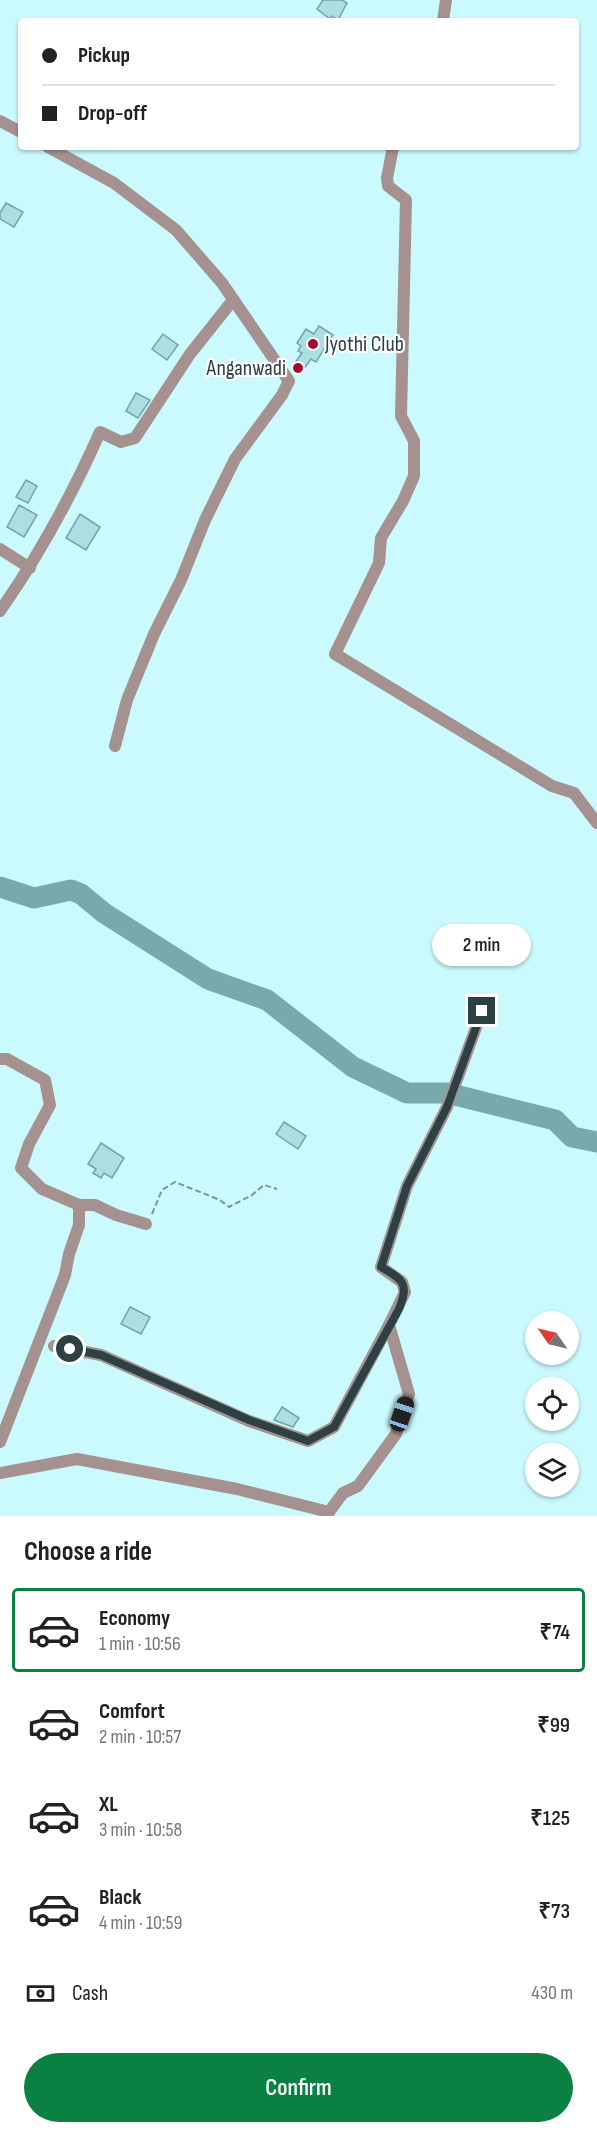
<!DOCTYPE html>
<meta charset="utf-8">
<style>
body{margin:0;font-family:"Sofia Sans Condensed",sans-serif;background:#f2f2f2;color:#222;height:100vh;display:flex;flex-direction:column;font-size:22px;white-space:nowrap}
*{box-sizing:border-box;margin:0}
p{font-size:20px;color:#767676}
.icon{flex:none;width:33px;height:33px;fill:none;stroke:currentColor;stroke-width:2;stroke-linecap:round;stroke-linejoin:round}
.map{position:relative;height:1516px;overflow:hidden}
.sheet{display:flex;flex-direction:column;background:#fff;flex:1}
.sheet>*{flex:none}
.hud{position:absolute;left:18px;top:18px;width:561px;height:132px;border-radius:6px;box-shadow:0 2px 4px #0004;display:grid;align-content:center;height:132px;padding:0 24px;background:#fff}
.needle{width:39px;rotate:304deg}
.tools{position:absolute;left:525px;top:1311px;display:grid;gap:12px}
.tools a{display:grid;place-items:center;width:54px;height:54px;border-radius:50%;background:#fff;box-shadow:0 2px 4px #0004;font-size:30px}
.end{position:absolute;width:27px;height:27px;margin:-14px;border:8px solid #2d4042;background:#fff;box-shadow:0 0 0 3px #fff}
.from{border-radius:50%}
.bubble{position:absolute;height:42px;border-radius:21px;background:#fff;box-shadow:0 2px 4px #0004;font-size:20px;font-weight:600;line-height:42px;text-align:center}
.car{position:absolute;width:18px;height:36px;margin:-18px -9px;border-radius:8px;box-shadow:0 0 4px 2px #0007;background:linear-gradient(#222 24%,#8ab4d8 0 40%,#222 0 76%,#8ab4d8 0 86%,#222 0)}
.hud b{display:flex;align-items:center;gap:21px;height:57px;font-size:22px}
.hud b+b{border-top:2px solid #e0e0e0}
.hud i{width:15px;height:15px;background:#222}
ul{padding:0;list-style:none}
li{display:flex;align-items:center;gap:18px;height:84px;margin:0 12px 9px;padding:0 12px;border:3px solid transparent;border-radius:6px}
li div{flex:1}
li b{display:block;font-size:22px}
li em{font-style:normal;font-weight:600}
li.current{border-color:#0b8043}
li>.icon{width:54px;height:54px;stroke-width:1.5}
h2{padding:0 24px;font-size:27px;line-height:72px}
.pay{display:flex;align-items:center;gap:15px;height:66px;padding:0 24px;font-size:22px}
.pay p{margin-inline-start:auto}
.primary-button{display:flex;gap:12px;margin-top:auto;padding:12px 24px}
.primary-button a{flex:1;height:69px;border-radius:36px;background:#0b8043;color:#fff;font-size:24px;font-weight:600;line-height:69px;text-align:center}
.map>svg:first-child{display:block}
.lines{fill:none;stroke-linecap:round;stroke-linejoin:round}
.river{stroke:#77a9ad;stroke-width:21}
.building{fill:#acdfe4;stroke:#75a3a6;stroke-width:1.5}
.path{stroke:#77989b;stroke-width:2;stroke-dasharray:6 3;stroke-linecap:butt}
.street{stroke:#a59190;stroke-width:12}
.route{stroke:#2d4042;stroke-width:8}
.poi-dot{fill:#a50a2c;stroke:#fdfdfd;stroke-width:2}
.labels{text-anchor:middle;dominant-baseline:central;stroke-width:4.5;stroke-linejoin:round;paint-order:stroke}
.poi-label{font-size:22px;fill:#2d4042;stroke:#fdfdfd;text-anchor:start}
</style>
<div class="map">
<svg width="597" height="1516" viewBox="0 0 597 1516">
<rect width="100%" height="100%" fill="#cafafe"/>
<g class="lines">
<polyline class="river" points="0,887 34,898 71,890 81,894 104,913 208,979 267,1000 353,1067 407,1093 447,1093 555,1120 572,1137 597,1142"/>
</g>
<g class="building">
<polygon points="323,0 342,0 347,3 338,20 332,16 330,19 317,9"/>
<polygon points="6,203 23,212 14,227 0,219 0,213"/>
<polygon points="319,326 333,335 316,362 311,359 301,373 292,367 302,353 298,351 301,346 297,343 306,329 314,334"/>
<polygon points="163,334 178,345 167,360 152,349"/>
<polygon points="136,393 150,400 138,418 126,411"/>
<polygon points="26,480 37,486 28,503 16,497"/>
<polygon points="19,505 37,515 24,537 7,527"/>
<polygon points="80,514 100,527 86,550 66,538"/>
<polygon points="284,1122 306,1136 298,1149 276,1134"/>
<polygon points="101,1143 124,1158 112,1178 104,1173 101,1178 93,1173 96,1169 88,1164"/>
<polygon points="130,1307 150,1317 141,1334 121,1324"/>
<polygon points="282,1407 299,1418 293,1427 274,1420"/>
</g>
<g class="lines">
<polyline class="path" points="152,1214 162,1190 175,1182 220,1200 229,1207 252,1195 264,1185 277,1189"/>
<g class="street">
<polyline points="443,21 446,0"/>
<polyline points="0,121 21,132"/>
<polyline points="48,147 114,183 176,230 222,283 289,381 282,395 235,459 205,520 181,580 154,634 127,700 115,746"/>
<polyline points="393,147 387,178 388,186 406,200 401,416 414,441 414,476 403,501 381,538 379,563 335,654 552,786 574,793 597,823"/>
<polyline points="0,549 30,568"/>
<path d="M 0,611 C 40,554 72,495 100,432 L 121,442 L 135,438 L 190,354 L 233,300"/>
<polyline points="0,1059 7,1059 45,1080 50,1105 29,1144 21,1168 42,1189 79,1205 79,1225 69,1254 65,1275 0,1442"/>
<polyline points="79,1205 95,1205 116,1215 146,1224"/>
<polyline points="54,1346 101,1355 249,1421 308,1441 334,1427 389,1325"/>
<polyline points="0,1473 77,1459 237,1489 329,1512"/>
<polyline points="326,1516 343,1493 358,1486 396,1434 409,1394 389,1325 405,1292 402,1282 381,1267 407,1186 447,1107 482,1011"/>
</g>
</g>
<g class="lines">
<path class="route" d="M 70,1349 L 101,1355 L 249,1420 L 308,1441 L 334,1427 L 399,1309 C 409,1284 404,1280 381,1267 L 407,1186 L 447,1107 L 482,1011"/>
</g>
<g class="poi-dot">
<circle cx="313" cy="344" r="6"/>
<circle cx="298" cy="368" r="6"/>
</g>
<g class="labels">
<g class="poi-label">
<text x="325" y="344">Jyothi Club</text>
<text x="286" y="368" text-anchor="end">Anganwadi</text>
</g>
</g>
</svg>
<div class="tools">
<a><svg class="needle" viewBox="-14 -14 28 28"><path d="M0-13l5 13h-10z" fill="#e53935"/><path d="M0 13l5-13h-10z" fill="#767676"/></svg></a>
<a><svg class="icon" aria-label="locate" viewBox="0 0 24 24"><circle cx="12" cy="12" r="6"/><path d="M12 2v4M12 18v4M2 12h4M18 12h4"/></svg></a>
<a><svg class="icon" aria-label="layers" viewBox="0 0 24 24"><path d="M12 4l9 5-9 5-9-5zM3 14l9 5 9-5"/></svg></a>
</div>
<i class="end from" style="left:70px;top:1349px"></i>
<i class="end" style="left:482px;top:1011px"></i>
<div class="bubble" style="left:432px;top:924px;width:99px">2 min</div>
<i class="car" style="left:402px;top:1414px;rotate:19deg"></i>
<div class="hud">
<b><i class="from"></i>Pickup</b>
<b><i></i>Drop-off</b>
</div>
</div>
<section class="sheet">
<h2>Choose a ride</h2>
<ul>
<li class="current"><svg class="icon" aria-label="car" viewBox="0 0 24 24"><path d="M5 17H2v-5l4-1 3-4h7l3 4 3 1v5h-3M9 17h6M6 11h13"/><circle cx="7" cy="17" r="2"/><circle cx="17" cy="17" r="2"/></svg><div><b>Economy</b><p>1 min · 10:56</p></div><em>₹74</em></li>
<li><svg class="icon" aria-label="car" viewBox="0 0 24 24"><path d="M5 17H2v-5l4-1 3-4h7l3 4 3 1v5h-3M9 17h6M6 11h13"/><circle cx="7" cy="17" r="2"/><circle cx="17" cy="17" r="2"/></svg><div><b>Comfort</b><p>2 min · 10:57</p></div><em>₹99</em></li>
<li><svg class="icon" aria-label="car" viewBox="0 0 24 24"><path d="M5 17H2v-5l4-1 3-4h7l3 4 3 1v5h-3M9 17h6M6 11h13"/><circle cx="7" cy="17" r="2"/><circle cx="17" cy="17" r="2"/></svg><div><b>XL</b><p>3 min · 10:58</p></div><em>₹125</em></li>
<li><svg class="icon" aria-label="car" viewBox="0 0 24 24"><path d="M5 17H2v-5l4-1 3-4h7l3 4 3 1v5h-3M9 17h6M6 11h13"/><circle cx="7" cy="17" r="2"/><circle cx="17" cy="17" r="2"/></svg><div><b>Black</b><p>4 min · 10:59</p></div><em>₹73</em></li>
</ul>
<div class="pay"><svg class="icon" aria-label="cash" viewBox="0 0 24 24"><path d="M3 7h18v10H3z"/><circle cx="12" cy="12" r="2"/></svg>Cash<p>430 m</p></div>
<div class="primary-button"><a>Confirm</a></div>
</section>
